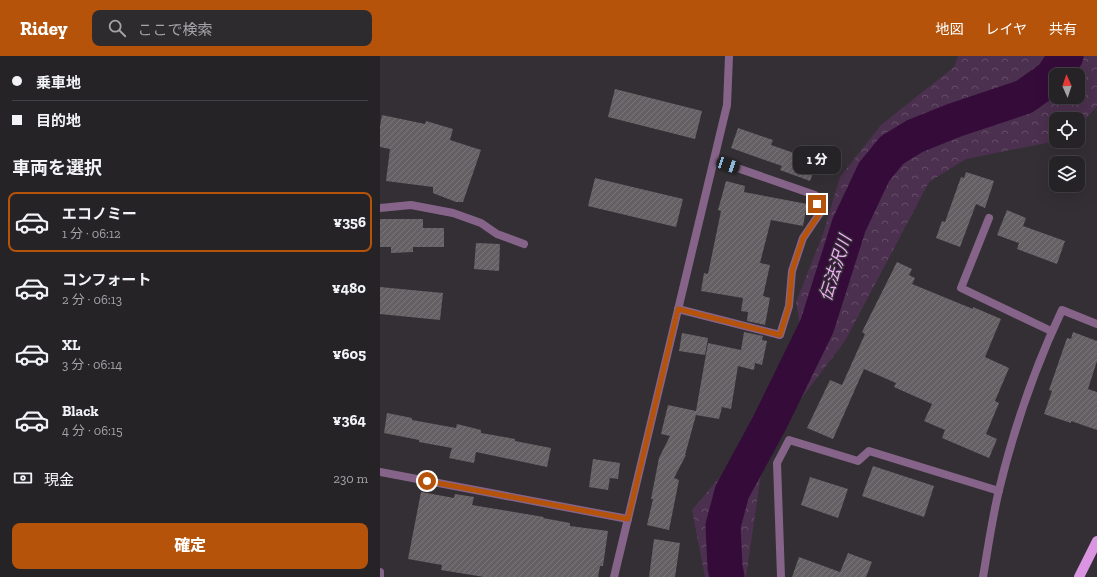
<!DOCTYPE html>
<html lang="ja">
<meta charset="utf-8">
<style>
body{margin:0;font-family:"Zilla Slab","Noto Sans JP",serif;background:#2e2b2f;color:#f1f3f6;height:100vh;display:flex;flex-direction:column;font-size:15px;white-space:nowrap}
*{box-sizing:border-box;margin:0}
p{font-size:13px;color:#a4a4a7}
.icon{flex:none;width:22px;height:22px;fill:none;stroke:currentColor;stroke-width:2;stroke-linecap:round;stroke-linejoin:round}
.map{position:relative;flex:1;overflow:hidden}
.side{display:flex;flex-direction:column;background:#262327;width:380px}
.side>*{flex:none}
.top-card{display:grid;align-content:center;height:88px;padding:0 12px;background:#262327}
.needle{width:26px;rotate:357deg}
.buttons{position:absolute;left:669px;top:12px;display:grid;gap:8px}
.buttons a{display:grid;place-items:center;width:36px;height:36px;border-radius:8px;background:#262327;box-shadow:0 4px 16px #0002,0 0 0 1px #424044;font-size:20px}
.end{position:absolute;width:18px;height:18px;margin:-9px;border:5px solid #b45309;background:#fff;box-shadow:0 0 0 2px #fff}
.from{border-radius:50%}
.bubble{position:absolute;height:28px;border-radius:8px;background:#262327;box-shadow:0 4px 16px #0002,0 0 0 1px #424044;font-size:13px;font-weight:800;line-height:28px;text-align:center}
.car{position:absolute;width:12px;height:24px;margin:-12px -6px;border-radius:5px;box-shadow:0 0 3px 1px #0007;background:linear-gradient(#222 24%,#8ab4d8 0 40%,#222 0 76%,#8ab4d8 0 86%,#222 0)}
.top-card b{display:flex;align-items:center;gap:14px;height:38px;font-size:15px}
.top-card b+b{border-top:1px solid #424044}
.top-card i{width:10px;height:10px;background:#f1f3f6}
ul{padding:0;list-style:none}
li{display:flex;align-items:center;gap:12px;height:60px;margin:0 8px 6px;padding:0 4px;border:2px solid transparent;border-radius:8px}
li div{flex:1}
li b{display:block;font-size:15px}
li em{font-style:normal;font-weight:800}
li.current{border-color:#b45309}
li>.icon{width:36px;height:36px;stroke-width:1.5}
h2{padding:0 12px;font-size:18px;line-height:48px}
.pay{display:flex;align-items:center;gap:10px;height:44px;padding:0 12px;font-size:15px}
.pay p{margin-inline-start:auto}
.button{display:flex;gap:8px;margin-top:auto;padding:8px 12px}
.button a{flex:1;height:46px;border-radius:8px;background:#b45309;color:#fff;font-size:16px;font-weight:800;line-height:46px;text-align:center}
header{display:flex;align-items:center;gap:24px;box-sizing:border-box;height:56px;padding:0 20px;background:#b45309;color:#fff}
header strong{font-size:19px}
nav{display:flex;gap:22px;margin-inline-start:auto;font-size:14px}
.search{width:280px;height:36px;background:#2e2b2f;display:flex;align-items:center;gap:10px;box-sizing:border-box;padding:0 14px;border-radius:8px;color:#a4a4a7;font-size:15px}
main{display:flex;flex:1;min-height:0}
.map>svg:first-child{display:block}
.forest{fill:url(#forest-crowns);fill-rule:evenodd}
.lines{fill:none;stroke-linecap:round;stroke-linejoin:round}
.river{stroke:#350b3a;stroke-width:35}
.building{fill:url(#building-hatch)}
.minor{stroke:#866489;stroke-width:8}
.primary{stroke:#da94e2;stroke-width:10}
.route{stroke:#b45309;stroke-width:5}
.labels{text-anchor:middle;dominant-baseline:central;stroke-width:3;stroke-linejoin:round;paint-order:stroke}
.water-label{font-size:17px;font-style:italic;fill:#f1adf8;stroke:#332f34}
</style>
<header>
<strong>Ridey</strong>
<div class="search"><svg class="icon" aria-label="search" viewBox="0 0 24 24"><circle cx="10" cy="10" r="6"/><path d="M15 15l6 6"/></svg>ここで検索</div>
<nav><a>地図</a><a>レイヤ</a><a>共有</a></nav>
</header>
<main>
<section class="side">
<div class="top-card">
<b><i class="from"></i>乗車地</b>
<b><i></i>目的地</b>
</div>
<h2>車両を選択</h2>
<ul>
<li class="current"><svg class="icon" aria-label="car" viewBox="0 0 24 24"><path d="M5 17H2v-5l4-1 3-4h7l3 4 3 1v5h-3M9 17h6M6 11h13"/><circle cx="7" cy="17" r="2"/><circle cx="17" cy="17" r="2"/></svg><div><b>エコノミー</b><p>1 分 · 06:12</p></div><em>¥356</em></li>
<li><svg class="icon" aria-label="car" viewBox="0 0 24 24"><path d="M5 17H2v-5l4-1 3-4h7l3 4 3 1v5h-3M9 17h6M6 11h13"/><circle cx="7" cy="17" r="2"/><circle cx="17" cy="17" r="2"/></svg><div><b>コンフォート</b><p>2 分 · 06:13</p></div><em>¥480</em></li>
<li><svg class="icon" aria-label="car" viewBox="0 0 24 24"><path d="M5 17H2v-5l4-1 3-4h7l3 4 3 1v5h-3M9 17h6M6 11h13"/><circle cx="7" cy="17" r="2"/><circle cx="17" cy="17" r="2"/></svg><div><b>XL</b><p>3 分 · 06:14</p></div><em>¥605</em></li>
<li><svg class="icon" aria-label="car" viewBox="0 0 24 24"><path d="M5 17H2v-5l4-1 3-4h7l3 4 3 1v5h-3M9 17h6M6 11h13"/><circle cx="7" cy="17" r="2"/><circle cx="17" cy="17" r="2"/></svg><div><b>Black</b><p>4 分 · 06:15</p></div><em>¥364</em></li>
</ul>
<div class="pay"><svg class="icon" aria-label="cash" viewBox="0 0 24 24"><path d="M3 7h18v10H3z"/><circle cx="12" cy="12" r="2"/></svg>現金<p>230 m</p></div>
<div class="button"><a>確定</a></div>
</section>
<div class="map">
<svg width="717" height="521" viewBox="0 0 717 521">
<defs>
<pattern id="forest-crowns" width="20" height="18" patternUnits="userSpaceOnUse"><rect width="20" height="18" fill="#4c304f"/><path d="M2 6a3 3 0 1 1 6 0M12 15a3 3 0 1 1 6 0" fill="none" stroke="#654d68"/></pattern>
<pattern id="building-hatch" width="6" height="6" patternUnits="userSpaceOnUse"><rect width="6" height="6" fill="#646064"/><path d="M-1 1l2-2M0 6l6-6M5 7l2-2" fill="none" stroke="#7a767a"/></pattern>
</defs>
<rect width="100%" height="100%" fill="#332f34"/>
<path class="forest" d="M 578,0 L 717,0 L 717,50 L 698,72 L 698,63 L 676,63 L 676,85 L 586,103 L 549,126 L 465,285 L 417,348 L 383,404 L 366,521 L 325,521 L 312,454 L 350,409 L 389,347 L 420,269 L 416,246 L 443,178 L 460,121 L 501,69 L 574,11 ZM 676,19 L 698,19 L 698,41 L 676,41 Z"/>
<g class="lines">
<polyline class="river" points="347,521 345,511 343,470 352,436 389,368 437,270 469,169 494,116 512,94 535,80 575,64 644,41 672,21 686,0"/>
</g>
<g class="building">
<polygon points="235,33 322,55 315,83 228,61"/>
<polygon points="2,59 45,68 46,65 73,73 70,84 101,94 83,146 76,146 53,137 53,131 6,125 10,93 0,91 0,70"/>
<polygon points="358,72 393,84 391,89 437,105 430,125 400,114 402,110 351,92"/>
<polygon points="586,116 614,125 605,152 596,148 580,191 556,182 562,165 565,166 581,121 584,122"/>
<polygon points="215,122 303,143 296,171 208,150"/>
<polygon points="346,125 365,130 364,136 427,148 423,170 391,164 380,207 390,209 383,240 390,242 385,269 367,265 368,256 361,255 363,242 321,235 324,217 328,218 341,155 338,154"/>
<polygon points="627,154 646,162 643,170 685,185 677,208 637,193 639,187 617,179"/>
<polygon points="0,163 43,163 43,172 64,172 64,191 33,191 33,196 11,197 11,191 0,191"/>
<polygon points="96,187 120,188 119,215 94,213"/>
<polygon points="517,206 532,213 529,219 535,222 532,228 593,253 593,251 621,263 605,301 629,312 615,345 619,347 606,378 617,383 609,402 562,382 565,374 544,365 552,348 514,331 516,327 484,313 453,383 427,372 450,324 462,329 485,278 482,276"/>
<polygon points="0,231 63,237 60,264 0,258"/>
<polygon points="364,276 383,280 382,284 387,285 382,309 375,307 374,314 358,310 351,353 342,351 339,363 316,359 305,399 306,399 294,422 299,424 289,474 267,469 273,443 271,443 279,402 290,380 281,378 288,349 316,355 328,287 361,294"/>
<polygon points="693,276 717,285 717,305 708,333 717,336 717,374 691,365 691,367 664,358 672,335 669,334 687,282 691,283"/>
<polygon points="302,277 328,282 325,299 299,295"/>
<polygon points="7,357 32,362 32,364 76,372 77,368 101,374 101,377 135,383 135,385 171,392 167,411 96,396 94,407 69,402 72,392 39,386 39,384 4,377"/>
<polygon points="213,403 240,407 238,423 230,422 228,434 209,431"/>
<polygon points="493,410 554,430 544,461 482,440"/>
<polygon points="430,421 468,433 458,462 421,449"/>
<polygon points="41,436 74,442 75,438 94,441 92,449 164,461 163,462 190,467 190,470 228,475 223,510 220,510 218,521 104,521 61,514 62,509 28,503"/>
<polygon points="274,483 300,487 295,521 269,521"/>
<polygon points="468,497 492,506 486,521 412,521 419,501 460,516"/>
</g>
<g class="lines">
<g class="minor">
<polyline points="0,152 31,149 73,157 101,167 117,178 144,188"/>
<polyline points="609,162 581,232 671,275"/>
<polyline points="298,253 400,279 409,250 412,215 423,182 440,157 435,139 334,104"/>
<polyline points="0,416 248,463"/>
<polyline points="0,516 0,521"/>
<polyline points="234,521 347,49 349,0"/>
<polyline points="401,521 397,407 409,384 478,405 489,395 619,435"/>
<path d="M 603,521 C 608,492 612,463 619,434 C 634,372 655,311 682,254 L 717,268"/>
</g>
<polyline class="primary" points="699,521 717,485"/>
</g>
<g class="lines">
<polyline class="route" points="47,425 248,463 298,253 400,279 409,250 412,215 423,182 440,157 437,148"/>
</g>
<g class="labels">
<g class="water-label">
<text transform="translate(455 212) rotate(-72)">伝法沢川</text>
</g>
</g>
</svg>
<div class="buttons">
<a><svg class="needle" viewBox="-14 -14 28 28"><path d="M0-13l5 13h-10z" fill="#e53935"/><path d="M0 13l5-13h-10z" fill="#a4a4a7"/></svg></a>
<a><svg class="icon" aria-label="locate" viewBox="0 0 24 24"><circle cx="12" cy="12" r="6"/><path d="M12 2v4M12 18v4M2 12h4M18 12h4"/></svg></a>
<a><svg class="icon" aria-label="layers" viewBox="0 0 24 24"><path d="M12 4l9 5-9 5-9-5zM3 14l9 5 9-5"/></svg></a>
</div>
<i class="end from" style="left:47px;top:425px"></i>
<i class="end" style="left:437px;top:148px"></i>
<div class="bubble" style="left:413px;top:90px;width:48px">1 分</div>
<i class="car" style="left:348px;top:109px;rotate:109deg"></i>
</div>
</main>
